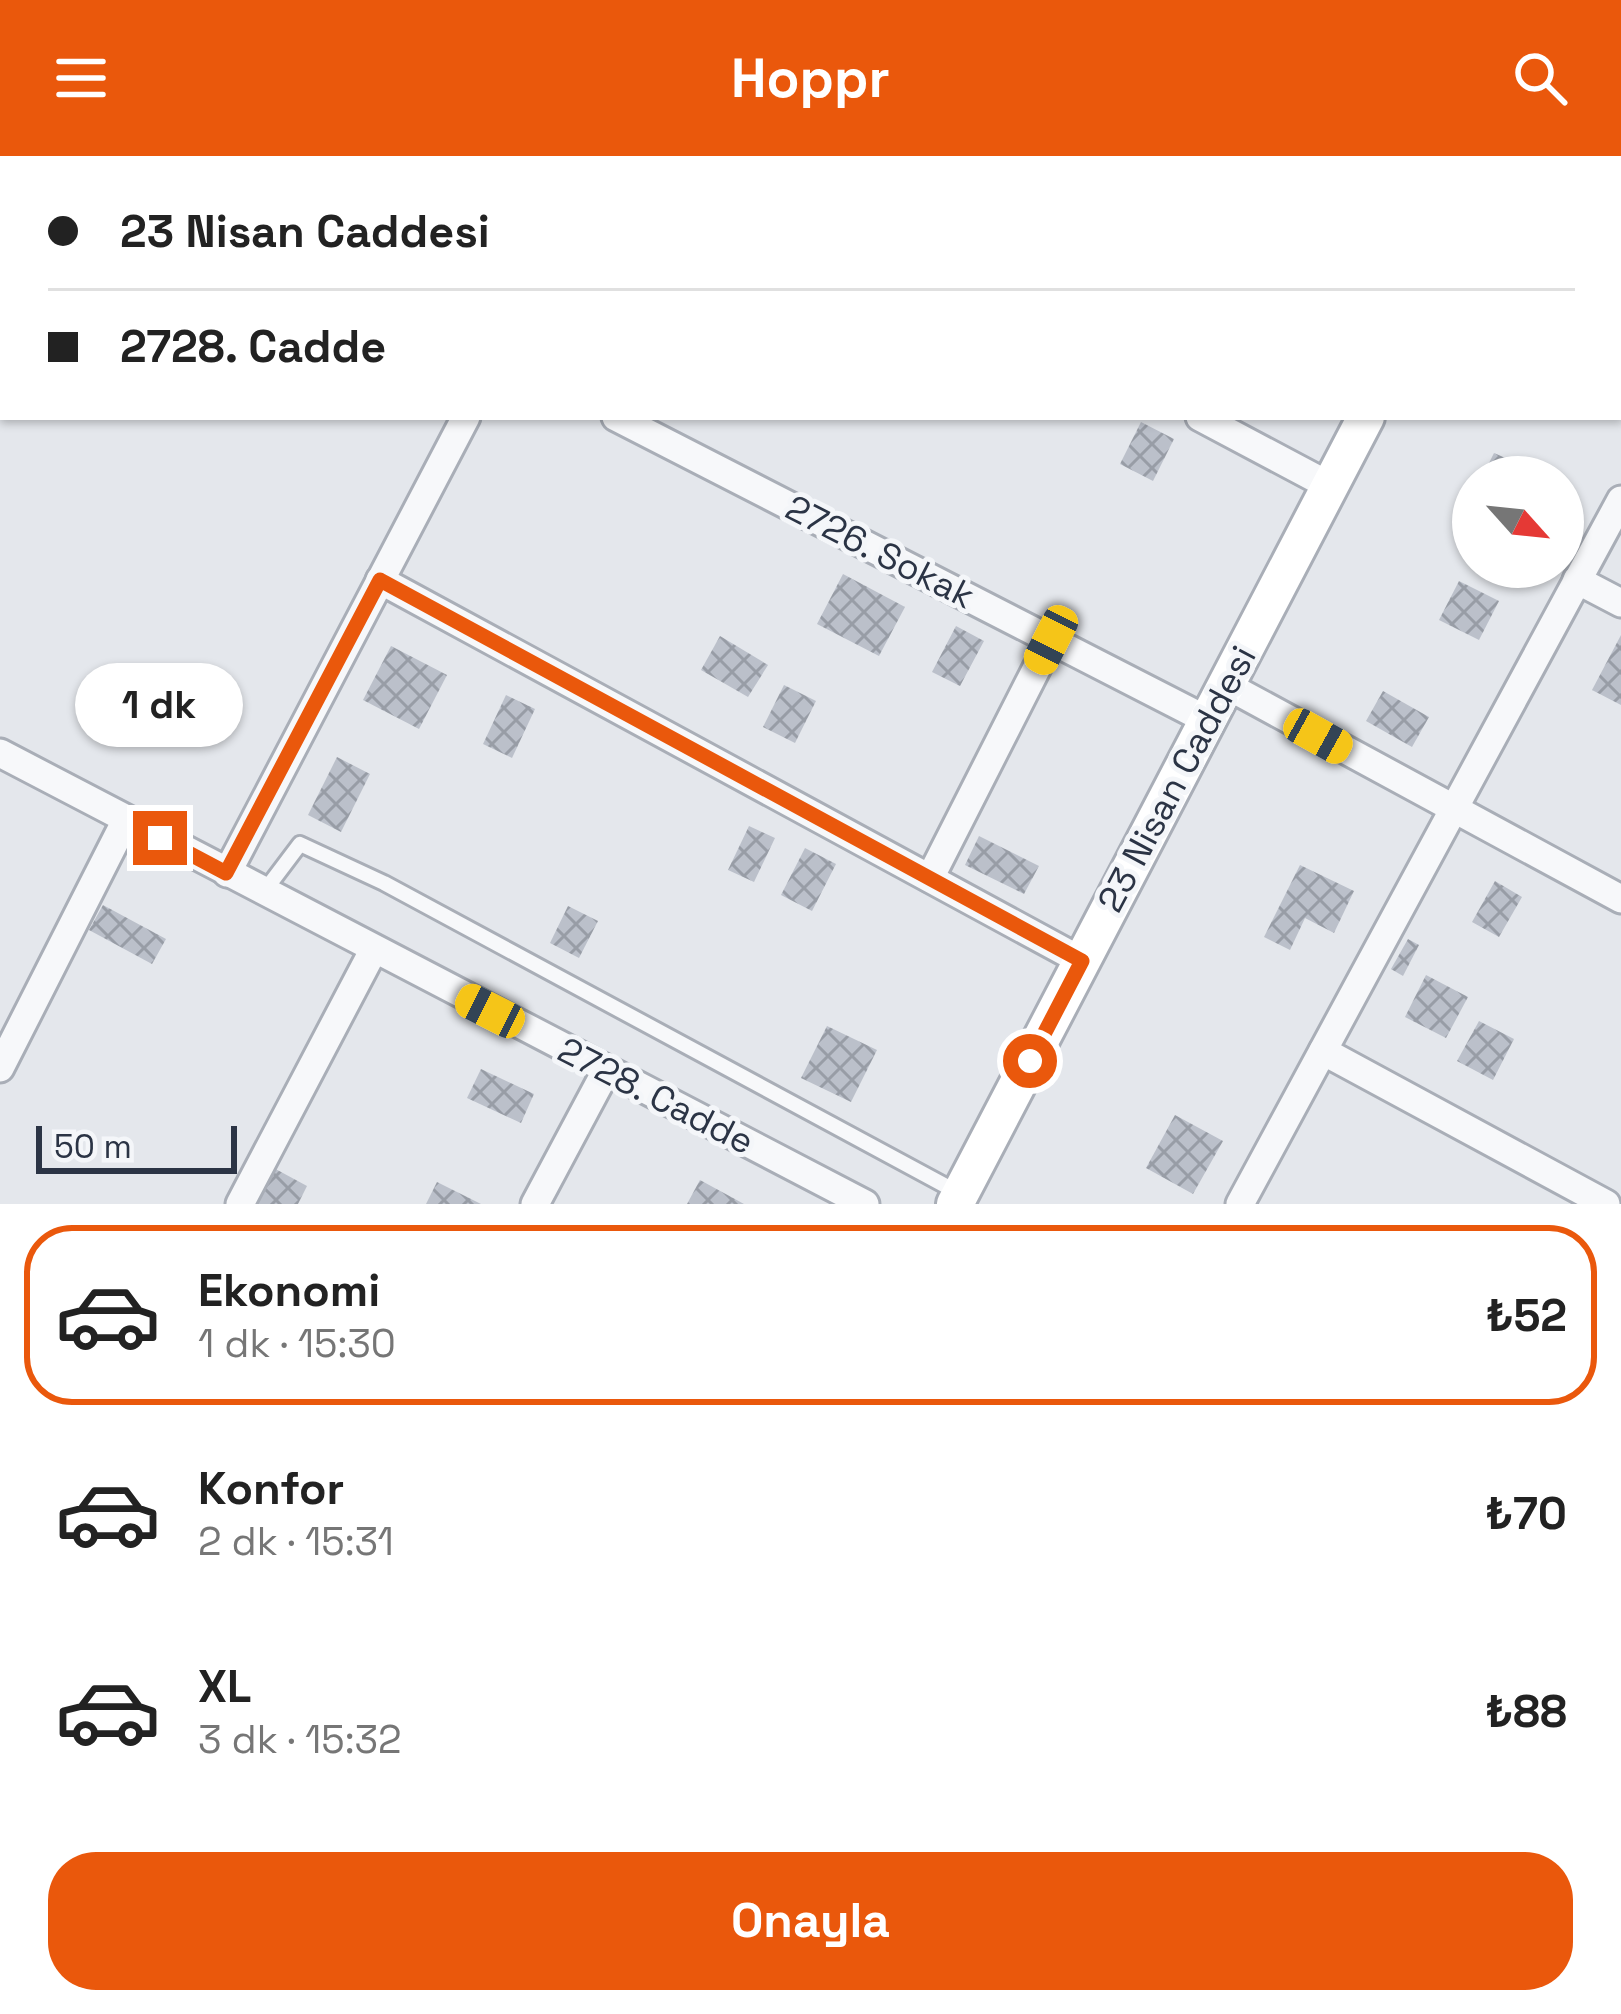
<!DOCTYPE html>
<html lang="tr">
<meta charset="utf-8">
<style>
body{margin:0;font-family:"Space Grotesk",sans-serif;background:#f2f2f2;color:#222;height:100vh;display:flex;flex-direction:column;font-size:45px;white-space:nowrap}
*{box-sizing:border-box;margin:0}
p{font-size:39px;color:#767676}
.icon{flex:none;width:66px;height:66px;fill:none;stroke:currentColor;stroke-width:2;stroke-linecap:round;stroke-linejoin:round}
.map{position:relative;height:1048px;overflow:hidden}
.sheet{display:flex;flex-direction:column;background:#fff;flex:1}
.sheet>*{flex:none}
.hud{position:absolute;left:0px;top:0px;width:1623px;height:264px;box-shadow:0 3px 9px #0004;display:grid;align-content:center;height:264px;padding:0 48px;background:#fff}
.needle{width:78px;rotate:117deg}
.tools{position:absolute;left:1452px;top:300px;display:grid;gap:24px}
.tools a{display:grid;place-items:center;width:132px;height:132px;border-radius:50%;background:#fff;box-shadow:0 3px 9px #0004;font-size:60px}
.scale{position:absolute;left:36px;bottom:30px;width:201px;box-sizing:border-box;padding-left:12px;border:6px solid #2b3445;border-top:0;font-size:33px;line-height:42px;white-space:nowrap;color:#2b3445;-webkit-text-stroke:9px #f4f6f9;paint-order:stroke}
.end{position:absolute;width:54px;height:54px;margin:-27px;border:15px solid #ea580c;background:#fff;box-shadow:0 0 0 6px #fff}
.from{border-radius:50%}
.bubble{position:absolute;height:84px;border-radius:42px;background:#fff;box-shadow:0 3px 9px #0004;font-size:39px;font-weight:600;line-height:84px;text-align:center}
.car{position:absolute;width:36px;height:72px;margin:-36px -18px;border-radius:15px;box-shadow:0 0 9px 3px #0007;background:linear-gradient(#f5c518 24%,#345 0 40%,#f5c518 0 76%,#345 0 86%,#f5c518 0)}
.hud b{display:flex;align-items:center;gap:42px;height:114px;font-size:45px}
.hud b+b{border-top:3px solid #e0e0e0}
.hud i{width:30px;height:30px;background:#222}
ul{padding:21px 0 0;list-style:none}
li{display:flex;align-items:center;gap:36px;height:180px;margin:0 24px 18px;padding:0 24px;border:6px solid transparent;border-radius:48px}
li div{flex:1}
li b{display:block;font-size:45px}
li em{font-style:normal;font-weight:600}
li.selected{border-color:#ea580c}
li>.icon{width:108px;height:108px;stroke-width:1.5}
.primary-button{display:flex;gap:24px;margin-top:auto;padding:24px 48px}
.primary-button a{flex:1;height:138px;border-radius:48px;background:#ea580c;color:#fff;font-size:48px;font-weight:600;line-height:138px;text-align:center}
header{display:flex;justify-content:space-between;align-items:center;height:156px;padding:0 48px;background:#ea580c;color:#fff;font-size:54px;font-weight:600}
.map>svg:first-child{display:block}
.building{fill:url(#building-cross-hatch)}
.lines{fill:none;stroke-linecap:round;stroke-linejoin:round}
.service-casing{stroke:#a9aeb7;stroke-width:20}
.minor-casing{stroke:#a9aeb7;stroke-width:33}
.secondary-casing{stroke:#a9aeb7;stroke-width:42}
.service{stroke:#f7f8fa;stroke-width:14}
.minor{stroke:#f7f8fa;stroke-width:27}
.secondary{stroke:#fff;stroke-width:36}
.route{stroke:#ea580c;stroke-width:15}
.labels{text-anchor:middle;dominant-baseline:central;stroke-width:10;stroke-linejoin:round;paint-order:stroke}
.street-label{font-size:36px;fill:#2b3445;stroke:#f4f6f9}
</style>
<header><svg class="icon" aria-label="menu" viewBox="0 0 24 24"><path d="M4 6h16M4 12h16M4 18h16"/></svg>Hoppr<svg class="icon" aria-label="search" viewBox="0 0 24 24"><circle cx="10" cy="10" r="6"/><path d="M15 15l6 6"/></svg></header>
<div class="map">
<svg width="1621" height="1048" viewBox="0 0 1621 1048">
<defs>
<pattern id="building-cross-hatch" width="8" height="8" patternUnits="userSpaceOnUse" patternTransform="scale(3)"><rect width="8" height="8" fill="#bbc0ca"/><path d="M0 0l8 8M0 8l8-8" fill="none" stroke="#989da6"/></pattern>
</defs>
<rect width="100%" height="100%" fill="#e4e7ec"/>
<g class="building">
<polygon points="1141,266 1174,283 1153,325 1120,308"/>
<polygon points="1494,297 1517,307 1510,321 1482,321"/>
<polygon points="843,418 905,451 879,500 817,468"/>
<polygon points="1459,425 1499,445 1479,484 1439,464"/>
<polygon points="956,470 984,485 960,530 932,516"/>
<polygon points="1621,479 1621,549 1592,534"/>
<polygon points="720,480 768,509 748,541 701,514"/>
<polygon points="391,490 447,519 419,573 363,544"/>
<polygon points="784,529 816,545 795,587 763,571"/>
<polygon points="1383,535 1429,561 1412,591 1366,565"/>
<polygon points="506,539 535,553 512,602 483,588"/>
<polygon points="337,601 370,618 341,676 308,659"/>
<polygon points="749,670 775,682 754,726 728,714"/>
<polygon points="979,680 1039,710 1024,738 965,709"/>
<polygon points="805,692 836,708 812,755 781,739"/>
<polygon points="1300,709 1354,735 1334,777 1305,762 1290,794 1264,781"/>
<polygon points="1495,725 1522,741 1499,781 1472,766"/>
<polygon points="103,749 166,783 152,808 89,774"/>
<polygon points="568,750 598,765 579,802 550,787"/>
<polygon points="1408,783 1419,789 1403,820 1391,813"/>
<polygon points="1426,819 1468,841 1446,882 1405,861"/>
<polygon points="1479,865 1514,883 1493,924 1457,905"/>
<polygon points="827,870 877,894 851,946 801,922"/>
<polygon points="481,913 534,938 521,967 467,942"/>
<polygon points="1175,959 1223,985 1193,1038 1146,1012"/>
<polygon points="270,1010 307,1030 298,1048 250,1048"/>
<polygon points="700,1024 744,1048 687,1048"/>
<polygon points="437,1026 481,1048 426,1048"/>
</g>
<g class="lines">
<g class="service-casing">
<polyline id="service" points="263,737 300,688 384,727 957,1036"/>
</g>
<g class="minor-casing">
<g id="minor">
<polyline points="708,0 713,3"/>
<polyline points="1286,0 1291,3"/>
<polyline points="601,3 602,0"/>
<polyline points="616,261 1207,564"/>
<polyline points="1200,261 1330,330"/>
<polyline points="380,424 1082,805"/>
<polyline points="1577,424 1621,447"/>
<polyline points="1226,529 1621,743"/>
<polyline points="0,597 865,1048"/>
<polyline points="227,717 466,261"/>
<polyline points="930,722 1051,484"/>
<polyline points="1323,895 1606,1048"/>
<polyline points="0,912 126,664"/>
<polyline points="240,1048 373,795"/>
<polyline points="535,1048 606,915"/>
<polyline points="1240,1048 1621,344"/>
</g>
</g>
<g class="secondary-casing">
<g id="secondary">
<polyline points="1499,3 1501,0"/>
<polyline points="955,1048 1366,261"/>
</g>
</g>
<use href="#service" class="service"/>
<use href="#minor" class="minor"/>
<use href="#secondary" class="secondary"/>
</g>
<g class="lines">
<polyline class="route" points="160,682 226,717 380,424 1082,805 1030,905"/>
</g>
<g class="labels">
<g class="street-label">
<text transform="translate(880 396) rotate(27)">2726. Sokak</text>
<text transform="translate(1177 623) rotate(-62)">23 Nisan Caddesi</text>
<text transform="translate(656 940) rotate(27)">2728. Cadde</text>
</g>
</g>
</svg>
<div class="tools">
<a><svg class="needle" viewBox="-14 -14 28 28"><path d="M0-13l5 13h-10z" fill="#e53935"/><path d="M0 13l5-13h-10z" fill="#767676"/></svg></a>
</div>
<div class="scale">50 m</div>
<i class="end from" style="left:1030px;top:905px"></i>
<i class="end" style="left:160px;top:682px"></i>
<div class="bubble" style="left:75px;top:507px;width:168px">1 dk</div>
<i class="car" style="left:1051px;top:484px;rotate:207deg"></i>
<i class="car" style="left:1318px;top:580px;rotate:119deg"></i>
<i class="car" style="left:490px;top:855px;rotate:297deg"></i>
<div class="hud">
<b><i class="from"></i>23 Nisan Caddesi</b>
<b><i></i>2728. Cadde</b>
</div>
</div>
<section class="sheet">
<ul>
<li class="selected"><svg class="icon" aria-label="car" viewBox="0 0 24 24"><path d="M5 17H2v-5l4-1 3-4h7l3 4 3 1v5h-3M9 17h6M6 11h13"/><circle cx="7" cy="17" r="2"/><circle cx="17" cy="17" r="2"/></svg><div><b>Ekonomi</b><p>1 dk · 15:30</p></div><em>₺52</em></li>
<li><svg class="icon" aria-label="car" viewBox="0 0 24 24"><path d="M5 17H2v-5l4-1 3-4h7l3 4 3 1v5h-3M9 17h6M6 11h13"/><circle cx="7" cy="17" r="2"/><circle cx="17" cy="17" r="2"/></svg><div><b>Konfor</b><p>2 dk · 15:31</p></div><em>₺70</em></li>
<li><svg class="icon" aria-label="car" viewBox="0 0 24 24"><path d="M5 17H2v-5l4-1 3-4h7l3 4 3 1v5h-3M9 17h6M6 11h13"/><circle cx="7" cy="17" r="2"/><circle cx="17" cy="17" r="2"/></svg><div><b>XL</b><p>3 dk · 15:32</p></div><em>₺88</em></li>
</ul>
<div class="primary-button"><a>Onayla</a></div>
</section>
